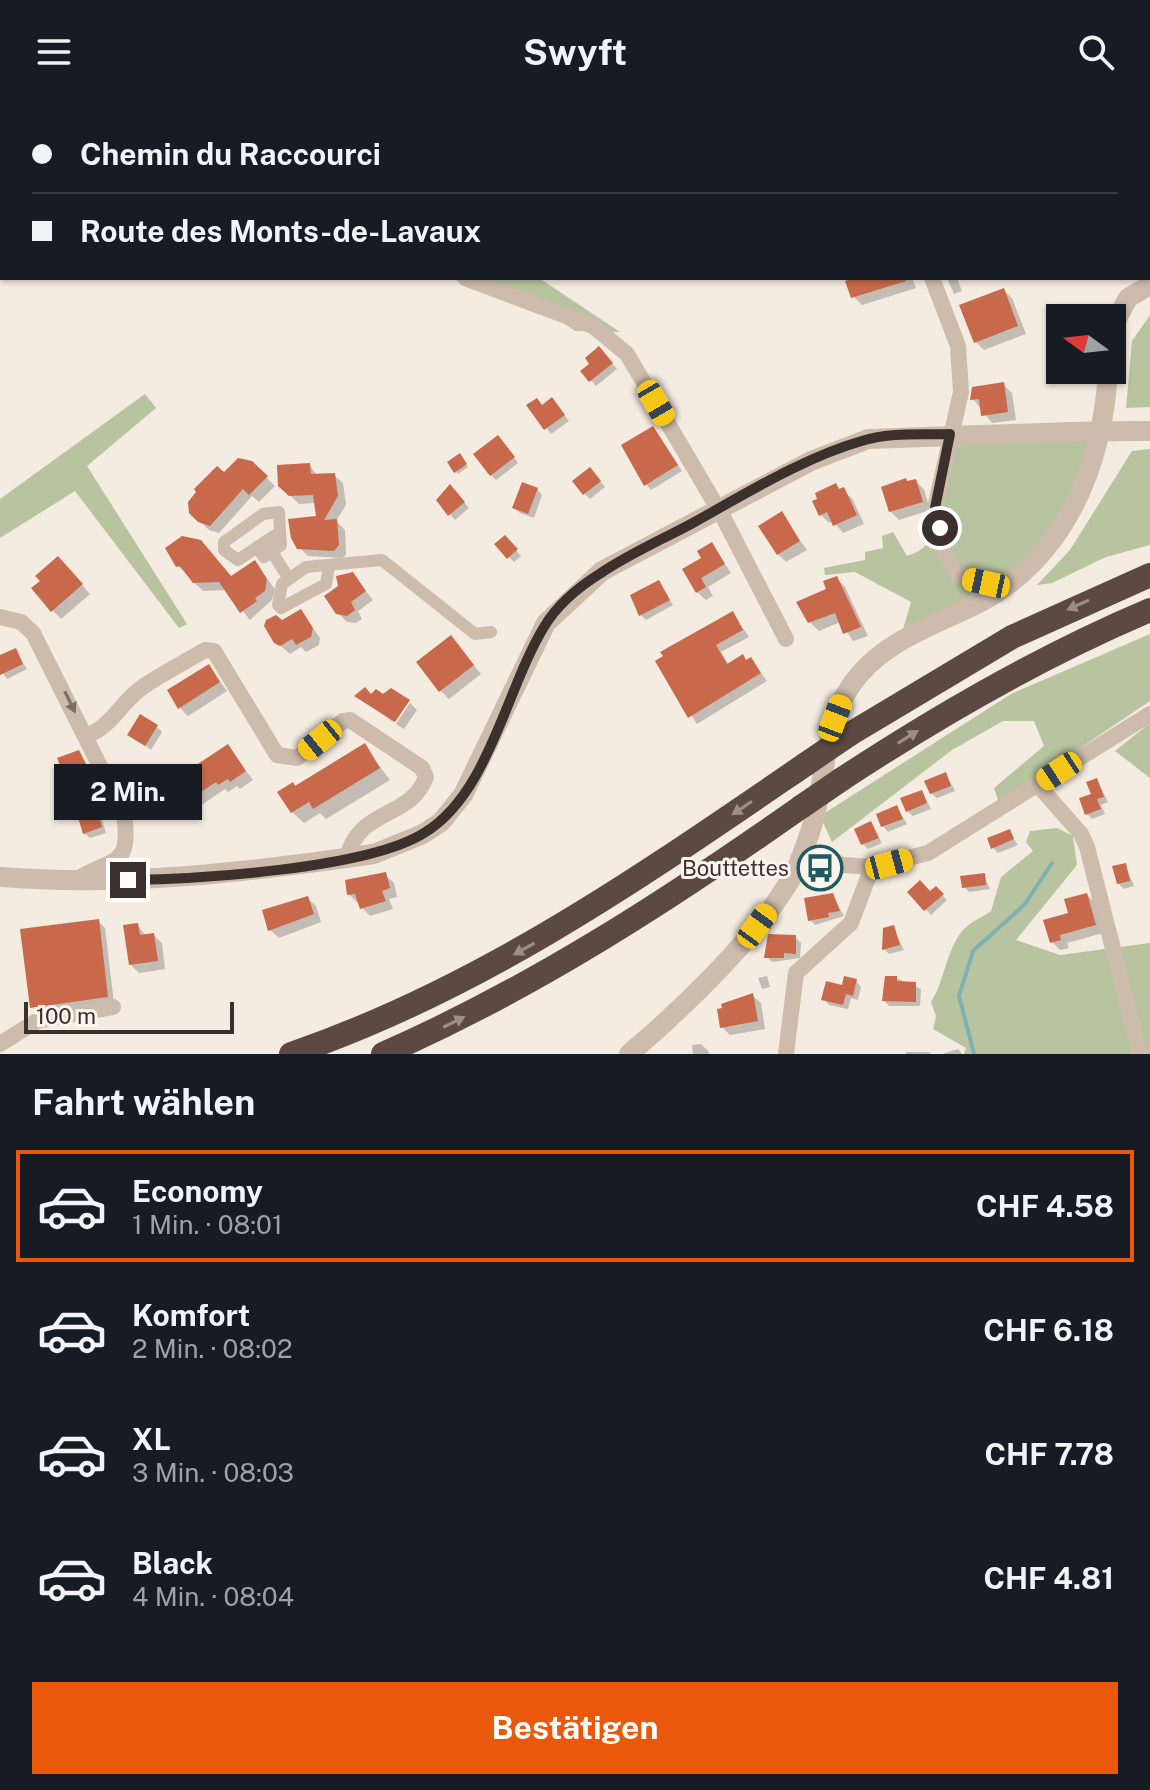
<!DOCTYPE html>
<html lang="de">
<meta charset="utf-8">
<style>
body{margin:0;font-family:"Public Sans",sans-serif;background:#20242c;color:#f1f3f6;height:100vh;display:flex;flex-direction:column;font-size:30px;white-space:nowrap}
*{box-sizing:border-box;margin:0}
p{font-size:26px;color:#9ea1a6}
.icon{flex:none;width:44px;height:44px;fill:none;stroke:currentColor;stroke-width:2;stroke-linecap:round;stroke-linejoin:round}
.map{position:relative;height:950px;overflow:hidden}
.drawer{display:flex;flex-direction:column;background:#171b24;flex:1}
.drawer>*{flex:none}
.banner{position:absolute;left:0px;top:0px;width:1150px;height:176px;box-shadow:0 2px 6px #0004;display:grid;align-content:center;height:176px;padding:0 32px;background:#171b24}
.needle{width:52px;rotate:285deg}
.controls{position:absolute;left:1046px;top:200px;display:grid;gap:16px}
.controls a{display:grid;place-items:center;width:80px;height:80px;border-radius:0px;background:#171b24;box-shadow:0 2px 6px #0004;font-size:40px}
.scale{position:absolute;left:24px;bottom:20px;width:210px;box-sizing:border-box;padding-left:8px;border:4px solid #3b302b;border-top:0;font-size:22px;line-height:28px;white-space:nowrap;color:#3b302b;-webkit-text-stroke:6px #fbf5ee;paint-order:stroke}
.end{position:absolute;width:36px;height:36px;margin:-18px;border:10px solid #3b302b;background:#fff;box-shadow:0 0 0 4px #fff}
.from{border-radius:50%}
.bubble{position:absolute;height:56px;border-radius:0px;background:#171b24;box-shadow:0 2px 6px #0004;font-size:26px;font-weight:700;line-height:56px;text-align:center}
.car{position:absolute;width:24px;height:48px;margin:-24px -12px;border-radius:10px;box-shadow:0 0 6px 2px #0007;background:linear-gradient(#f5c518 24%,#345 0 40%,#f5c518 0 76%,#345 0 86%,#f5c518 0)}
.banner b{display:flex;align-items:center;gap:28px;height:76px;font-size:30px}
.banner b+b{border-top:2px solid #363941}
.banner i{width:20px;height:20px;background:#f1f3f6}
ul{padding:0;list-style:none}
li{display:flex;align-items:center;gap:24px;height:112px;margin:0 16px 12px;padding:0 16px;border:4px solid transparent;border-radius:0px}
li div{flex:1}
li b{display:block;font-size:30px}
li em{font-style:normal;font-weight:700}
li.active{border-color:#ea580c}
li>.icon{width:72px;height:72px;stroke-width:1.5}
h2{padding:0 32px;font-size:36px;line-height:96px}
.action{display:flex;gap:16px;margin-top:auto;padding:16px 32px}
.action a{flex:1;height:92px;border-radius:0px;background:#ea580c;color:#fff;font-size:32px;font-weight:700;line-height:92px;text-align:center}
header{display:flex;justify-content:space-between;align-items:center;height:104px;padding:0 32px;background:#171b24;font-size:36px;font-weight:700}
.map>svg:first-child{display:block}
.green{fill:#b8c4a0}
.shadow{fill:#0003}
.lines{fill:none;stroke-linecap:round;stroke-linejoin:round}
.stream{stroke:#7fb0b2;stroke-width:4}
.building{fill:#c8694b}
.pedestrian{stroke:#cdbbac;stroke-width:12}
.minor{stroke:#cdbbac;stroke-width:16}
.tertiary{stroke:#cdbbac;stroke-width:20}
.motorway{stroke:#5c4a42;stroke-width:24}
.tertiary-bridge{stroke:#cdbbac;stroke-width:20}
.motorway-bridge{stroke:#5c4a42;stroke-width:24}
.oneway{fill:#9c8e87}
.oneway2{fill:#7d6f65}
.route{stroke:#3b302b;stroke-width:10}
.labels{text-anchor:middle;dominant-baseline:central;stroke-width:6;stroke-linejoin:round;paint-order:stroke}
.poi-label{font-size:22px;fill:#3b302b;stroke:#fbf5ee;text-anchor:end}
</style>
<header><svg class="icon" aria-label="menu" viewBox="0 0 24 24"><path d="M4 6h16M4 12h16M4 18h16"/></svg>Swyft<svg class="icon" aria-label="search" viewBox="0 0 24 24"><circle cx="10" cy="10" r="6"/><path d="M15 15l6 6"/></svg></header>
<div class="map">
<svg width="1150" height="950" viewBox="0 0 1150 950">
<rect width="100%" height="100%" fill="#f4ebe1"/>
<g class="green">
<polygon points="920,0 1150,0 1150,133 1148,2"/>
<polygon points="448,174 539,174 620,228 575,227 530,196"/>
<polygon points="1150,211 1150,303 1126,304 1132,237"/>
<polygon points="145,290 156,304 87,362 187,520 179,524 75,387 0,434 0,395"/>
<path d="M 1092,329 L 1091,342 C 1080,366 1071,393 1058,415 C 1025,472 959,499 903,525 L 911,498 L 855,468 L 825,471 L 824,464 L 865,456 L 865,448 L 883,444 L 882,432 L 893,428 L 907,452 C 951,439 943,381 946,343 Z"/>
<polygon points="1150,345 1150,441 1106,453 1052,479 1037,481 1070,446 1132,347"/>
<polygon points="1150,530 1150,597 999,699 994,684 1044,642 1034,617 1003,617 952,646 832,738 820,712 1011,590"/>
<polygon points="1150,619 1150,674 1115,647"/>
<path d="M 1057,724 L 1073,732 L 1077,761 L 1016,836 L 1060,851 L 1150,839 L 1150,950 L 964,950 L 966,944 L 933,925 L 936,912 L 931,898 C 945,876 946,846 963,826 C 970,818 983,813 991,807 L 1001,773 L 1033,747 L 1026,738 L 1030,727 Z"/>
</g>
<g class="shadow">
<polygon points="859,174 912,174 916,184 862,201 853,192"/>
<polygon points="947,174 957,174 962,187 954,190"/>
<polygon points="1003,186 1012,194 1026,230 984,246 976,238"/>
<polygon points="604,250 617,265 596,282 583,267"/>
<polygon points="1003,280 1012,289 1016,316 992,319 973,295"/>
<polygon points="529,301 557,301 569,317 551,330"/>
<polygon points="653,324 682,367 651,386 646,380"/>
<polygon points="503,339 518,359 496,376 491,371"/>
<polygon points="461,354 468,363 458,370 456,368"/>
<polygon points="251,359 275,382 259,398 252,392 219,429 209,426 191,408 224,370"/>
<polygon points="309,361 318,372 334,371 343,379 346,401 336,417 345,426 346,450 343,454 308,452 299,443 318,414 316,399 299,400 289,390"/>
<polygon points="595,371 605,383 590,395 585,390"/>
<polygon points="915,377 924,385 930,406 899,416 890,407 909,379"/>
<polygon points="450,382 469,404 455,416 439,397"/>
<polygon points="836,382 852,394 864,420 843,429 833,417 829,419 821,411"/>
<polygon points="537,385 542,391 534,414 520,409 514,404"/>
<polygon points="781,410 807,446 786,458 778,450"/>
<polygon points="505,434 521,452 514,458 497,441"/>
<polygon points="712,441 731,469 708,483 713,492 706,496 697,488 704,454"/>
<polygon points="168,445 232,474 255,459 275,485 272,496 250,516 226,486 203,487 178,462"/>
<polygon points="66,463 90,490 61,515 52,506"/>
<polygon points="352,470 373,496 358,507 362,515 356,519 347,518 338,509"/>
<polygon points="836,474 845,483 868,532 853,537 840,518 819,527 810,518"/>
<polygon points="658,478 673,501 646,516 641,511"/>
<polygon points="301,507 320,534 319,541 306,548 301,543 290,550 276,538 282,518"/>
<polygon points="733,510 749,533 721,548 729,561 751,556 767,577 697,620 657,558"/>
<polygon points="451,533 481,570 449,595 440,586"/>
<polygon points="15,546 27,565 7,575 0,565 0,554"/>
<polygon points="209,562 227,587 188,612 180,604"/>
<polygon points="357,592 384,593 407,596 393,618"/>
<polygon points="410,599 417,606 404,625 396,620"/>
<polygon points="157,623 162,628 151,646 129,630"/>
<polygon points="364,642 390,676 326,715 320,709 304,719 292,708 296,684"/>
<polygon points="228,643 253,676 240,685 237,682 228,688 225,685 194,706 183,704 167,715 158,706"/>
<polygon points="79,648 92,669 71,677 65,671"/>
<polygon points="946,670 955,687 937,694 931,689"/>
<polygon points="1097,676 1108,698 1101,701 1105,710 1092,715 1087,710"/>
<polygon points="922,688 931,705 913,712 907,707"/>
<polygon points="91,693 97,699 106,729 90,734 84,729"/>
<polygon points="897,704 907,720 888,728 883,722"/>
<polygon points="871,720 882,739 868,745 863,740"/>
<polygon points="1009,728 1018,741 998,749 992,743"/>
<polygon points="1125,761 1134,782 1124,785 1118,779"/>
<polygon points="385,771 394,779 397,793 389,795 393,805 370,812 349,790"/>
<polygon points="984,771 990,785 969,788 964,783"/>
<polygon points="936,785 947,796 931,811 910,788 930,790"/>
<polygon points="832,791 844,812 815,821 810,816"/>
<polygon points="1087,791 1095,799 1103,829 1067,839 1069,844 1060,846 1052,838"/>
<polygon points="307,794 316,802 321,818 279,834 270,826"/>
<polygon points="98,817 105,824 114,899 39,910 32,903"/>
<polygon points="137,821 146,832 153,831 162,839 165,865 139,869 130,860"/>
<polygon points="893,824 904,846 889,850 884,845"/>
<polygon points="795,833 801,839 800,854 772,858 767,853"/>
<polygon points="767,872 770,883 762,885 758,874"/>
<polygon points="896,874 921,885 920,902 889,902 884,897"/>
<polygon points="856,877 861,883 858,896 851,894 848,905 829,901 824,895"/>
<polygon points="752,891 761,899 765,925 730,931 722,923"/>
<polygon points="701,940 709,948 709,950 693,950 692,941"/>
<polygon points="958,945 962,950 942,950"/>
<polygon points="906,948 929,948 931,950 906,950"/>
</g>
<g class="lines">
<g class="stream">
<polyline points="938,2 939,0"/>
<polyline points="974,950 959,892 973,847 1025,800 1052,759"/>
</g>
</g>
<g class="building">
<polygon points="853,174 905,174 906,177 851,194 845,177"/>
<polygon points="1004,184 1018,222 974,239 959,201"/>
<polygon points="599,242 613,259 589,278 580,267 589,260 585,254"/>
<polygon points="1004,278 1008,308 981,312 979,295 970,296 972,283"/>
<polygon points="552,293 565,311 544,326 526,301 537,294 542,301"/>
<polygon points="653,322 678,361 644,382 621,341"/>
<polygon points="498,331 515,353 490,372 473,350"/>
<polygon points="460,349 467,360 454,369 447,358"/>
<polygon points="238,354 252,357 268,372 249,391 243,385 210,422 198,418 189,409 188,398 196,388 194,385 217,362 224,368"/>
<polygon points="310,359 311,370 335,369 338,392 324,416 337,415 339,441 334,447 297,445 291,434 288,415 316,412 313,391 289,392 278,382 277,361"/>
<polygon points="590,363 601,377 583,391 572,377"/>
<polygon points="906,374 907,377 916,375 923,398 889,408 881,383"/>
<polygon points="522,378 538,384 528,410 512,404"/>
<polygon points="836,379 839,385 844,383 857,411 833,422 827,408 819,412 812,397 817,395 815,389"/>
<polygon points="450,380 465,398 448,412 436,396"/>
<polygon points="782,407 800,437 777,451 758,422"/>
<polygon points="505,431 518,445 507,455 494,440"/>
<polygon points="182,432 201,436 231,472 255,456 267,475 265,487 255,494 257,497 240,509 219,478 193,479 180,462 176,463 165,444"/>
<polygon points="712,438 725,460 701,474 706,483 696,489 682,465 701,454 697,447"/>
<polygon points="58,452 83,480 51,508 31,484 40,477 35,472"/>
<polygon points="353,468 366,487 351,498 355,506 347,512 336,510 324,492 338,482 336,472"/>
<polygon points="837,472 861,523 843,530 835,509 808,519 796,498 826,485 823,477"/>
<polygon points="659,476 670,496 639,512 630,491"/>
<polygon points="301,505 313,524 311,533 296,541 292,535 280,542 274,539 264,522 266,516 276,511 282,516"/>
<polygon points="733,507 743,526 716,541 727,560 743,550 746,556 751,553 761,569 688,614 655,557 663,552 660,548"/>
<polygon points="451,531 474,561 439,588 416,558"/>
<polygon points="16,544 23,560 0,571 0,551"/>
<polygon points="209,560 220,578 178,605 167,586"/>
<polygon points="365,583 371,590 376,585 383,590 391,584 410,596 395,618 354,592"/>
<polygon points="140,610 158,621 145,642 127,631"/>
<polygon points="365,639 380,664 313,705 309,698 291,709 277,688 293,678 295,682"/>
<polygon points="228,640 246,667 230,678 228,675 218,681 216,678 184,699 182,695 176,700 174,696 157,708 145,690 157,681 160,685"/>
<polygon points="79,646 88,664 64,672 57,654"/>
<polygon points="946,668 951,682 930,690 924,677"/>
<polygon points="1097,674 1104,693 1097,695 1101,705 1085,711 1079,694 1091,690 1086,678"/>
<polygon points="922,686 927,699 906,708 900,694"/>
<polygon points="92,691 102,723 83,730 73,697"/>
<polygon points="897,701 903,715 881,723 876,710"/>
<polygon points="871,717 879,734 861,741 854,725"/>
<polygon points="1010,725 1014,735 991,745 987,734"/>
<polygon points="1126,759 1130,777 1117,780 1112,762"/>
<polygon points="386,768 390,784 382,787 386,797 360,805 355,790 347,791 345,776"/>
<polygon points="985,769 986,781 962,784 960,772"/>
<polygon points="920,776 930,787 936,782 944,790 924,807 907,788"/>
<polygon points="833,789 840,807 828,809 829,813 808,817 804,794"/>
<polygon points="1087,789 1096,821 1060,831 1061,836 1050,839 1043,816 1068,809 1064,795"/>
<polygon points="308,792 314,810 268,827 262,806"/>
<polygon points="99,815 108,893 30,904 20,825"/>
<polygon points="138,819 140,831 154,829 158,857 129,861 123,821"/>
<polygon points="894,821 900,841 882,846 883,824"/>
<polygon points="768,830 796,831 796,850 784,849 784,854 764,854"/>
<polygon points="844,872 857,875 853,892 846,890 843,901 821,896 826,877 842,881"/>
<polygon points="885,872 897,872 897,877 916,878 916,898 882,897"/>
<polygon points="753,889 758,917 720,924 717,905 722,904 721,900"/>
</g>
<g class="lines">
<g class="pedestrian">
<polygon points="279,408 280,428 238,456 224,446 224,438 263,410"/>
<polyline points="257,443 264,453 281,441 280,428"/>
<polyline points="272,448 289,475 306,463 382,456 475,530 491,528"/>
<polyline points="289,475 282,480 278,501 281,504 326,480 329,462"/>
</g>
<g class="minor">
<polyline points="161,0 164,2"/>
<polyline points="907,2 908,0"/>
<polyline points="465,174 593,222 627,250 723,413 786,535"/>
<polyline points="932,174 958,242 961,288 935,404 944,448 957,470 1001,485"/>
<path d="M 0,513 L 21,518 L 33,529 L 124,710 C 132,765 113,752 74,777"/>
<path d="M 86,632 C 113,622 120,598 144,582 C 163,569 185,558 205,546 L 214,547 L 277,651 L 297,654 L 343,617 L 350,616 L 422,664 L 426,673 C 410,716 361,702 347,753"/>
<polyline points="1038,681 1081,730 1087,743 1140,950"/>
<polyline points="803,747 844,761 872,763 928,749 1150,610"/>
<polyline points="0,940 37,917 113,903"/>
<polyline points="786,950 796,869 851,819 872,763"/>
</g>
<g class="tertiary">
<polyline points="1112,224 1128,194 1150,181"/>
<polyline points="1133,327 1150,327"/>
<path d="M 0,773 C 127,783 249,768 374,750 L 423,730 L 441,718 L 463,691 L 546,519 L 602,467 L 811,357 L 868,335 L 1071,328"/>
<path d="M 629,950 C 681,906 754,836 789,778 C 800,761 806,740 812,722 C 826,677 823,622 850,583 C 879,539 930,523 975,501 C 1065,456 1103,361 1108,266"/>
</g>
<g class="motorway">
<polyline points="850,630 1012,533 1150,471"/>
<path d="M 842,675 C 941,610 1041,552 1150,506"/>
<path d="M 291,950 C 481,885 642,772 806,660"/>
<path d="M 383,950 C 533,884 667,797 801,703"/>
</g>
<polyline class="tertiary-bridge" points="1071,328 1133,327"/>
<g class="motorway-bridge">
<polyline points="806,660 850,630"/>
<polyline points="801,703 842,675"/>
</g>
</g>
<defs><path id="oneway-solid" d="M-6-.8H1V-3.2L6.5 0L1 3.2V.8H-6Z" transform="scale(2)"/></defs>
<g class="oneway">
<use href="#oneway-solid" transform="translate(1078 501) rotate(156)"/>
<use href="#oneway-solid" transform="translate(908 633) rotate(-32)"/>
<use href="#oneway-solid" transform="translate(742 704) rotate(146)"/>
<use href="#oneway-solid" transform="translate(524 845) rotate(151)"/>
<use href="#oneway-solid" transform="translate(454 918) rotate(-26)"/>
</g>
<use class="oneway2" href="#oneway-solid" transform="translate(70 598) rotate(64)"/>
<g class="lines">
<path class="route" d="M 128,776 C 198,775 367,765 424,729 C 489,690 506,585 544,523 C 557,501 580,482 601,469 C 629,450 661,436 691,420 C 747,389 804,353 865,336 C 891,328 922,331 950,330 L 935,404 L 940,424"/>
</g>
<defs>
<g id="bus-ring" transform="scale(2.3)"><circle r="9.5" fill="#fbf5ee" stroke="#1f5a5e" stroke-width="1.5"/><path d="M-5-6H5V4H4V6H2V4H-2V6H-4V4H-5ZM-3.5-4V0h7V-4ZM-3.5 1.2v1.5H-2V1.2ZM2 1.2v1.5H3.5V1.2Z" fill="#1f5a5e"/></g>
</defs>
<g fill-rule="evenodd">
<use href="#bus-ring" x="820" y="764"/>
</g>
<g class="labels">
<g class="poi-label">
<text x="789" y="764">Bouttettes</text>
</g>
</g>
</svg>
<div class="controls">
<a><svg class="needle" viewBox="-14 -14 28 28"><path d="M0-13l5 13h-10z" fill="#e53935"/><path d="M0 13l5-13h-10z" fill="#9ea1a6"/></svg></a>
</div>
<div class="scale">100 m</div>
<i class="end from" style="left:940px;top:424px"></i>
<i class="end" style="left:128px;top:776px"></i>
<div class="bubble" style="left:54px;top:660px;width:148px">2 Min.</div>
<i class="car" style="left:656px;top:299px;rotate:150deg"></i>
<i class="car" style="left:986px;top:479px;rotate:282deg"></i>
<i class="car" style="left:835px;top:614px;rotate:21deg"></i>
<i class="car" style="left:320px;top:636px;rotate:231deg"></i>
<i class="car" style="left:1059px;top:667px;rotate:237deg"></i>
<i class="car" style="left:889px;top:760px;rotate:75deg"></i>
<i class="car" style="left:757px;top:822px;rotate:36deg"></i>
<div class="banner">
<b><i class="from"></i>Chemin du Raccourci</b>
<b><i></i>Route des Monts-de-Lavaux</b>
</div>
</div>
<section class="drawer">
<h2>Fahrt wählen</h2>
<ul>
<li class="active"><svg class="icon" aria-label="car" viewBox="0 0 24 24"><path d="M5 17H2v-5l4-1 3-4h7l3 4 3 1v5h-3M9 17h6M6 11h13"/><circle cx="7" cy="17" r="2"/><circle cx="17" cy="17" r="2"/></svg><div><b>Economy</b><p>1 Min. · 08:01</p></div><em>CHF 4.58</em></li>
<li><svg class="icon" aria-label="car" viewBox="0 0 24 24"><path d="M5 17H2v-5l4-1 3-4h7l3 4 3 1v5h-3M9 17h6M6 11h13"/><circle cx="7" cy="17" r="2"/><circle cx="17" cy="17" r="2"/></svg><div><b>Komfort</b><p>2 Min. · 08:02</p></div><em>CHF 6.18</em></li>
<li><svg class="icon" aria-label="car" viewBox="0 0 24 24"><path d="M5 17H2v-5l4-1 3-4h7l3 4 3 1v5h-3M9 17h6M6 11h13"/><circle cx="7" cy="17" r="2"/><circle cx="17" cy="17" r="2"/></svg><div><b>XL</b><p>3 Min. · 08:03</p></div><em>CHF 7.78</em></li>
<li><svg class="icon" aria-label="car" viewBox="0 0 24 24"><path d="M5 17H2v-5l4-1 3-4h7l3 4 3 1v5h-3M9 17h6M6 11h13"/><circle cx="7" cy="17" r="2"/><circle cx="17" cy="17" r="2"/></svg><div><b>Black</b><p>4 Min. · 08:04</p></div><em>CHF 4.81</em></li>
</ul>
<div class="action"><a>Bestätigen</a></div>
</section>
